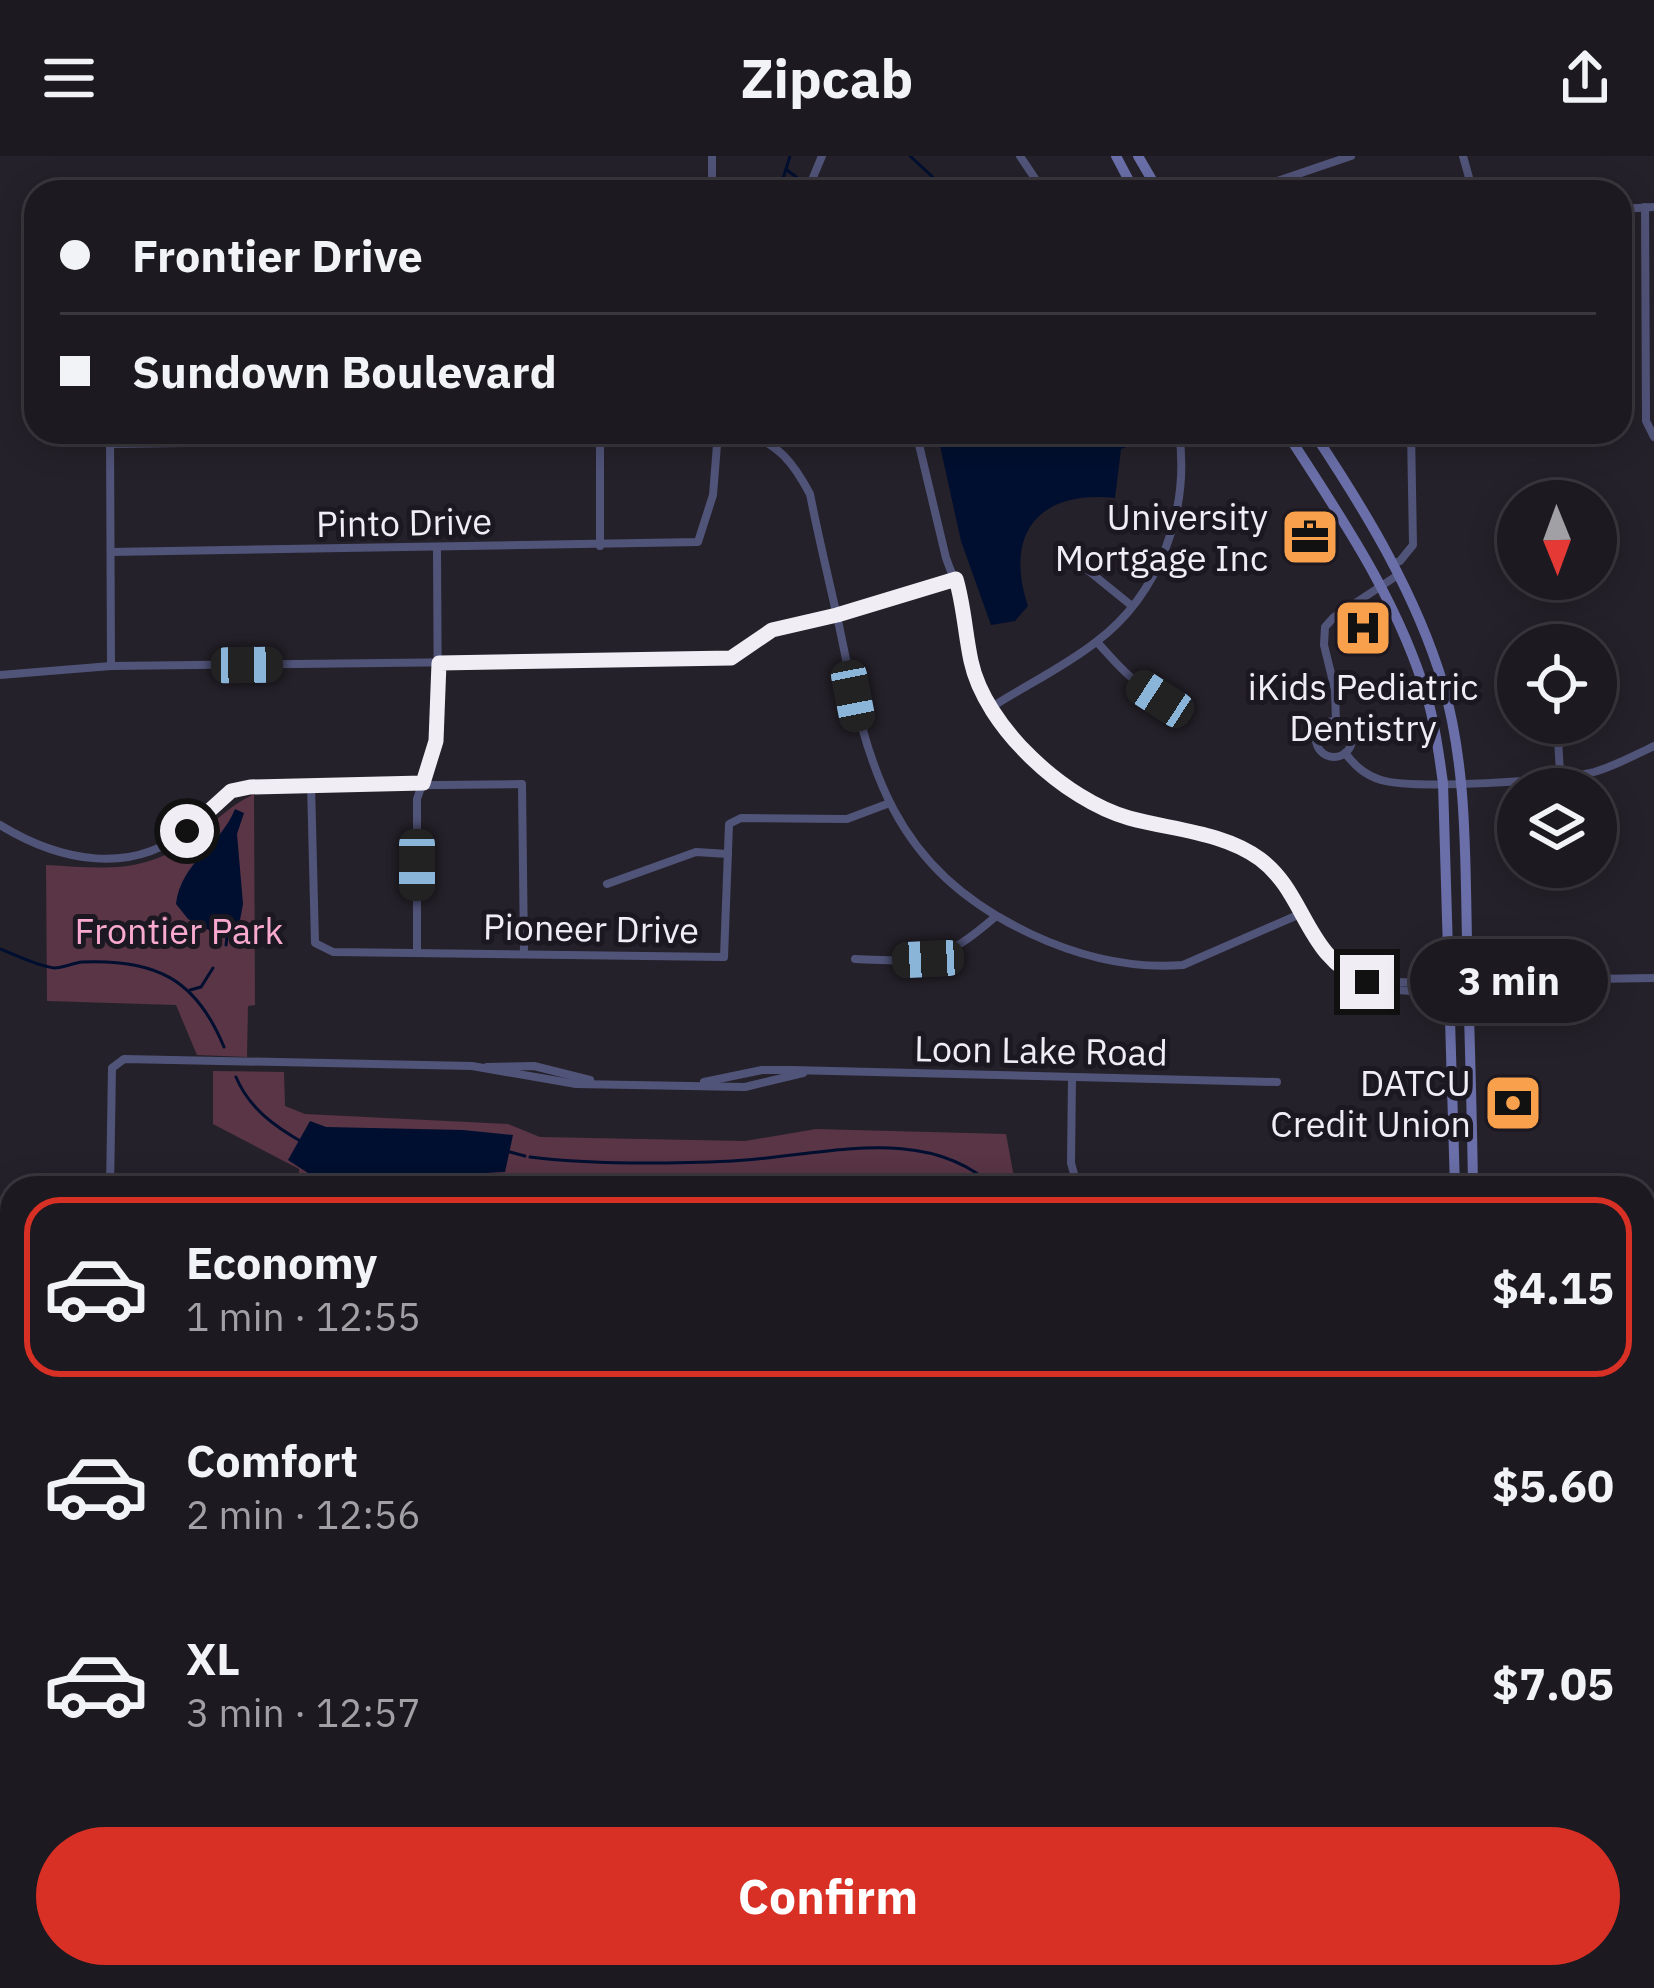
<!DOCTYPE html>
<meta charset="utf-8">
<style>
body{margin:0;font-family:"IBM Plex Sans",sans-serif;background:#252229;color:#f1f3f6;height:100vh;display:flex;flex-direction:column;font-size:45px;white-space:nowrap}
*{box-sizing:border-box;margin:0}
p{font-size:39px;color:#a0a0a5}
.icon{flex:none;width:66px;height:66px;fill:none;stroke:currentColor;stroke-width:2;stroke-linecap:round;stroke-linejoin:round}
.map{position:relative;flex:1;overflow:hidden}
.drawer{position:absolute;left:0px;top:1020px;width:1656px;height:813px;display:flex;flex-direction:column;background:#1c1920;border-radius:36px 36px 0 0;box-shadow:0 6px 30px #0003,0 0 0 3px #3a383e}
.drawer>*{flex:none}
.top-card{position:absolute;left:24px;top:24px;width:1608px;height:264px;border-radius:36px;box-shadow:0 6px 30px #0003,0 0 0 3px #3a383e;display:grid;align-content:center;height:264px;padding:0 36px;background:#1c1920}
.needle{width:78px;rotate:179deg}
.controls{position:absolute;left:1497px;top:324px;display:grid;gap:24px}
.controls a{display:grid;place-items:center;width:120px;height:120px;border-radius:50%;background:#1c1920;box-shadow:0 6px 30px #0003,0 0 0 3px #3a383e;font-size:60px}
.end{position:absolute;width:54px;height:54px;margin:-27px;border:15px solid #f0edf4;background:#111;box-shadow:0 0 0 6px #111}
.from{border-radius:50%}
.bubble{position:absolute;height:84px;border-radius:42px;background:#1c1920;box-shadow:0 6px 30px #0003,0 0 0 3px #3a383e;font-size:39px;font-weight:800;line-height:84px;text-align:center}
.car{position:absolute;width:36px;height:72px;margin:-36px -18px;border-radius:15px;box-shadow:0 0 9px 3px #0007;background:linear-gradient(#222 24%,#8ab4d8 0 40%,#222 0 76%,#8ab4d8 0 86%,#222 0)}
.top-card b{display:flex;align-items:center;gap:42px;height:114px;font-size:45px}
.top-card b+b{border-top:3px solid #3a383e}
.top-card i{width:30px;height:30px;background:#f1f3f6}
ul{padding:21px 0 0;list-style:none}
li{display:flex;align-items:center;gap:36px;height:180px;margin:0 24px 18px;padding:0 12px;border:6px solid transparent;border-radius:36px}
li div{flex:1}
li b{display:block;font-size:45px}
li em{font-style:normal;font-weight:800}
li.selected{border-color:#d93025}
li>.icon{width:108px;height:108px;stroke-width:1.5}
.button{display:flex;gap:24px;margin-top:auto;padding:24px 36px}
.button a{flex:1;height:138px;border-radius:72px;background:#d93025;color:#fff;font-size:48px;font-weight:800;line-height:138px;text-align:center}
header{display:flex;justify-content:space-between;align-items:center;height:156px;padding:0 36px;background:#1c1920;font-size:54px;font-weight:800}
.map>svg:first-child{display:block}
.green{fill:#593546}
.forest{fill:#73435a}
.water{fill:#000f30}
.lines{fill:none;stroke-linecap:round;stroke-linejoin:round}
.stream{stroke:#000f30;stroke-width:3}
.street{stroke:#515479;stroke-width:8}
.secondary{stroke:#6a6fa9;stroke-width:10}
.route{stroke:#f0edf4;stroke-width:15}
.labels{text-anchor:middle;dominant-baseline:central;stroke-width:10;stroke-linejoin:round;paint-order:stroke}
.poi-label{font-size:36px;fill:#f0edf4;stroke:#1b1821;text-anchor:end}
.street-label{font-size:36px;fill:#f0edf4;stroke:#1b1821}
.park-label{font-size:36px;fill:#f9aace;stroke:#1b1821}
</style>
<header><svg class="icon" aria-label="menu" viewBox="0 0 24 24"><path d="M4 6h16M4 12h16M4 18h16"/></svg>Zipcab<svg class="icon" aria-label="share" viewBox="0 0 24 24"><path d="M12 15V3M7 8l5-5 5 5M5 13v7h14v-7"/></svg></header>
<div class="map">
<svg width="1654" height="1832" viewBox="0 0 1654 1832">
<rect width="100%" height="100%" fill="#25212a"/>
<g class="green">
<path d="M 254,638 L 255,849 L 248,850 L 247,901 L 197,899 L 176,849 L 47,845 L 46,709 C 101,712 143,719 192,683 C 214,667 229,650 254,638 Z"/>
<polygon points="213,915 284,916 285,950 305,958 508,968 540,981 745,985 816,973 1006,978 1016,1032 846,1032 837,1024 299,1032 299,1013 213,968"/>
<polygon points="0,1631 12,1641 12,1807 0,1797"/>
</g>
<polygon class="forest" points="0,1291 12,1292 12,1470 0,1470"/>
<g class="water">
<path d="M 937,276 L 1155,276 L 1150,283 L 1121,293 L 1115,342 C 1038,334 1004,378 1028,450 L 1015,465 L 991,469 L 961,385 Z"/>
<path d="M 235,653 L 244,657 L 237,678 L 243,748 L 238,775 L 222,781 L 188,763 L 176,748 C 181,706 221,689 235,653 Z"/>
<polygon points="310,965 326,971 463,974 513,979 505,1016 445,1019 432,1032 314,1032 308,1017 288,1004"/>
<polygon points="340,1821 437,1821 430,1832 346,1832"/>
</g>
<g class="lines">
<g class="stream">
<polyline points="910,0 949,36"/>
<polyline points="787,14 808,30"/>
<polyline points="779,36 790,0"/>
<polyline points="226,789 227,781"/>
<path d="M 0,793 C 16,799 37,810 54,812 C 63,812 73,807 82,806 C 156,803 196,823 224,891"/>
<polyline points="190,834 201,831 213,812"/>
<path d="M 236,921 C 249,952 274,970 302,986"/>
<polyline points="510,996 525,1000"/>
<path d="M 530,1001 C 596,1009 665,1008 732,1005 C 818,1001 926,965 995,1032"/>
</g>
<g class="street">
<polyline points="712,0 712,36"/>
<polyline points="822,0 809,31 825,36"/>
<polyline points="1020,0 1044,36"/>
<polyline points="1463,0 1473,36"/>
<polyline points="1245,36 1351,0"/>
<polyline points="1645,51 1646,265 1654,281"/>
<polyline points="1620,53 1654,51"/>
<polyline points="110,276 111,510"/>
<path d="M 745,276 C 779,289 793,306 810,338 C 819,384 830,428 840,474 C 868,613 891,712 1031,778 C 1078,800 1131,813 1183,809 L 1300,758"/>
<polyline points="916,276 946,402 965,452 977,525 1014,582 1050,619 1121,659 1221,683 1258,701 1285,732 1327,800 1377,833 1468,838 1592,823 1654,822"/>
<polyline points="600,277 600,390"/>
<polyline points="111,288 600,281"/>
<polyline points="1175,367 1201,372"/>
<polyline points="111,396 698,386 713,339 718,276"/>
<polyline points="1392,408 1400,405 1413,389 1411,276"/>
<polyline points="1085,412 1132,450"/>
<path d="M 1097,486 C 1123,514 1143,543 1184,541"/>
<polyline points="0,519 111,510 731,503 773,474 956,423"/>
<path d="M 992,551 C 1026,529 1064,511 1096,486 C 1160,438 1190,354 1179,276"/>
<circle cx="1334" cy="583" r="18"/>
<polyline points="1336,566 1335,534 1324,489 1325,471 1334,461 1398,419"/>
<path d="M 1345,597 C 1355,610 1365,619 1381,624 C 1414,634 1559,625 1594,616 C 1615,610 1635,599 1654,590"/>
<polyline points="311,628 315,787 333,796 724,801 729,668 741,662 847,663 887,648"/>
<polyline points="1561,633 1558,583 1567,574"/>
<path d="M 0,669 C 59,705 132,721 190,672 C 210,655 223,637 250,631 L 522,628 L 524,798"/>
<polyline points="607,728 696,696 728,698"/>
<polyline points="417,797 417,643 433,597 438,569 437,394"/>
<path d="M 855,803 C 924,806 941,808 995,761"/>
<polyline points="1368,826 1533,827"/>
<polyline points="487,911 534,910 590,924"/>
<polyline points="1072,922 1071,1007 1078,1032"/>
<polyline points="704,926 762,914 791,914 1277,926"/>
<polyline points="110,1032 112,912 124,903 472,910 576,928 745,931 803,917"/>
<polyline points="1644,1636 1654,1636"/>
<polyline points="1644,1751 1654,1751"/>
<polyline points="664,1821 668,1832"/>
<polyline points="786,1821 786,1832"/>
<polyline points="1028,1821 1047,1832"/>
<polyline points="1469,1821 1472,1832"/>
<polyline points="51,1832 60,1821"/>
<polyline points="82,1832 90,1821"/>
<polyline points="932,1832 938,1821"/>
<polyline points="1072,1832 1078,1821"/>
<polyline points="1359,1832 1380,1821"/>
</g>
<g class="secondary">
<polyline points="1116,0 1135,36"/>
<polyline points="1138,0 1159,36"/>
<path d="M 1286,276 C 1341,361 1400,447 1428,545 C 1436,572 1439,600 1443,627 L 1455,1032"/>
<path d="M 1313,276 C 1365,354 1416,438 1443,528 C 1467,611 1465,698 1467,784 C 1469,867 1472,949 1473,1032"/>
<polyline points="1644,1106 1654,1106"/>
<polyline points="1644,1121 1654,1121"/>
<polyline points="0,1182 12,1191"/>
<polyline points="7,1815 9,1832"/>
<polyline points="14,1821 27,1832"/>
<polyline points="1159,1832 1165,1821"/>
<polyline points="1179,1832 1185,1821"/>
</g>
</g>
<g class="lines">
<path class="route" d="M 187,675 L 231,635 L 250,631 L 423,627 L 436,585 L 439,507 L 731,502 L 772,474 L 837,459 L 956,423 C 964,450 965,477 971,505 C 985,571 1065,644 1129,662 C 1173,674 1223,676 1260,703 C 1307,738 1304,801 1367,826"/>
</g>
<defs>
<g id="office-square" transform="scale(3)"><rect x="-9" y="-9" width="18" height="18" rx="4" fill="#f8a04b" stroke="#1b1821"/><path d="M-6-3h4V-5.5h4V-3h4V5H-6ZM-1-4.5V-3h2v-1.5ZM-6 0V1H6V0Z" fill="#111"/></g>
<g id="hospital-square" transform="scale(3)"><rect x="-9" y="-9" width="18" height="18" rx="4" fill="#f8a04b" stroke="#1b1821"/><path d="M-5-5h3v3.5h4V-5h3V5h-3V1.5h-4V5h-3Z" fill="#111"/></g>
<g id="bank-square" transform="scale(3)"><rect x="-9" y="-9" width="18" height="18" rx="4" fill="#f8a04b" stroke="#1b1821"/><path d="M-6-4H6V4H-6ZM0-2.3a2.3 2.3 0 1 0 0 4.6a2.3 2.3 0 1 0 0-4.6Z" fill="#111"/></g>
</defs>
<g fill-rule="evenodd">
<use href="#office-square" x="1310" y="381"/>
<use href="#hospital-square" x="1363" y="472"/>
<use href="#bank-square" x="1513" y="947"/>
</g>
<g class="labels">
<g class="poi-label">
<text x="1268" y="360">University<tspan x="1268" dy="41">Mortgage Inc</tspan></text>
<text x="1363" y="530" text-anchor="middle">iKids Pediatric<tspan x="1363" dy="41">Dentistry</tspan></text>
<text x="1471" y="926">DATCU<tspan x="1471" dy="41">Credit Union</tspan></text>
</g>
<g class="street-label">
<text transform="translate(404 366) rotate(-1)">Pinto Drive</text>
<text transform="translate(591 772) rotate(1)">Pioneer Drive</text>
<text transform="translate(1041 894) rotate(1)">Loon Lake Road</text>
</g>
<g class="park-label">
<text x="179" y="774">Frontier Park</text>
</g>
</g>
</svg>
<div class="controls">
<a><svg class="needle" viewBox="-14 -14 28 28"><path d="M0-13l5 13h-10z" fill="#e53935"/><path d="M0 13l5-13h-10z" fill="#a0a0a5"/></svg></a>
<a><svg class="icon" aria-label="locate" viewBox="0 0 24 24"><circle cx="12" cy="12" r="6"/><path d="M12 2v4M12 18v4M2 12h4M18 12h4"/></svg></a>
<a><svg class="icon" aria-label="layers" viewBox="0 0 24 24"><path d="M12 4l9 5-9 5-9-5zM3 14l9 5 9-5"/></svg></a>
</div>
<i class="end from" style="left:187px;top:675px"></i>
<i class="end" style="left:1367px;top:826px"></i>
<div class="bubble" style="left:1410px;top:783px;width:198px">3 min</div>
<i class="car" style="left:247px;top:509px;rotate:89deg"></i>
<i class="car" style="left:853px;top:540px;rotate:169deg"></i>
<i class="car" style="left:1160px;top:543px;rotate:303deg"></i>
<i class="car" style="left:417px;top:709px;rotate:180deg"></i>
<i class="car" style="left:928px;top:803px;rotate:267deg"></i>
<div class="top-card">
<b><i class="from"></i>Frontier Drive</b>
<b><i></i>Sundown Boulevard</b>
</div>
<section class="drawer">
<ul>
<li class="selected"><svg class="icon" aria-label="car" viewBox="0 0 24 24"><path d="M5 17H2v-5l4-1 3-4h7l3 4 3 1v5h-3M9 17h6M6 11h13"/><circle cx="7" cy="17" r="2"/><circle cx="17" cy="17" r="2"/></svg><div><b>Economy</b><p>1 min · 12:55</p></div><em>$4.15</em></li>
<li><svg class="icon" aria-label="car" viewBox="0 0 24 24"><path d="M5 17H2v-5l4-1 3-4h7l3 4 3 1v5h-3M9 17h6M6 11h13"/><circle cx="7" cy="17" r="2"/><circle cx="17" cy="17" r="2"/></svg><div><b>Comfort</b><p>2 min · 12:56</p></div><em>$5.60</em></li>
<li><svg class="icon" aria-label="car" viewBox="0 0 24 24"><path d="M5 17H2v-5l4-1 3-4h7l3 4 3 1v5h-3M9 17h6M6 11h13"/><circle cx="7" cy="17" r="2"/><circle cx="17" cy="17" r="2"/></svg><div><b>XL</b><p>3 min · 12:57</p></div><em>$7.05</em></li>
</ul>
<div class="button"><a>Confirm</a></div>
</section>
</div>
